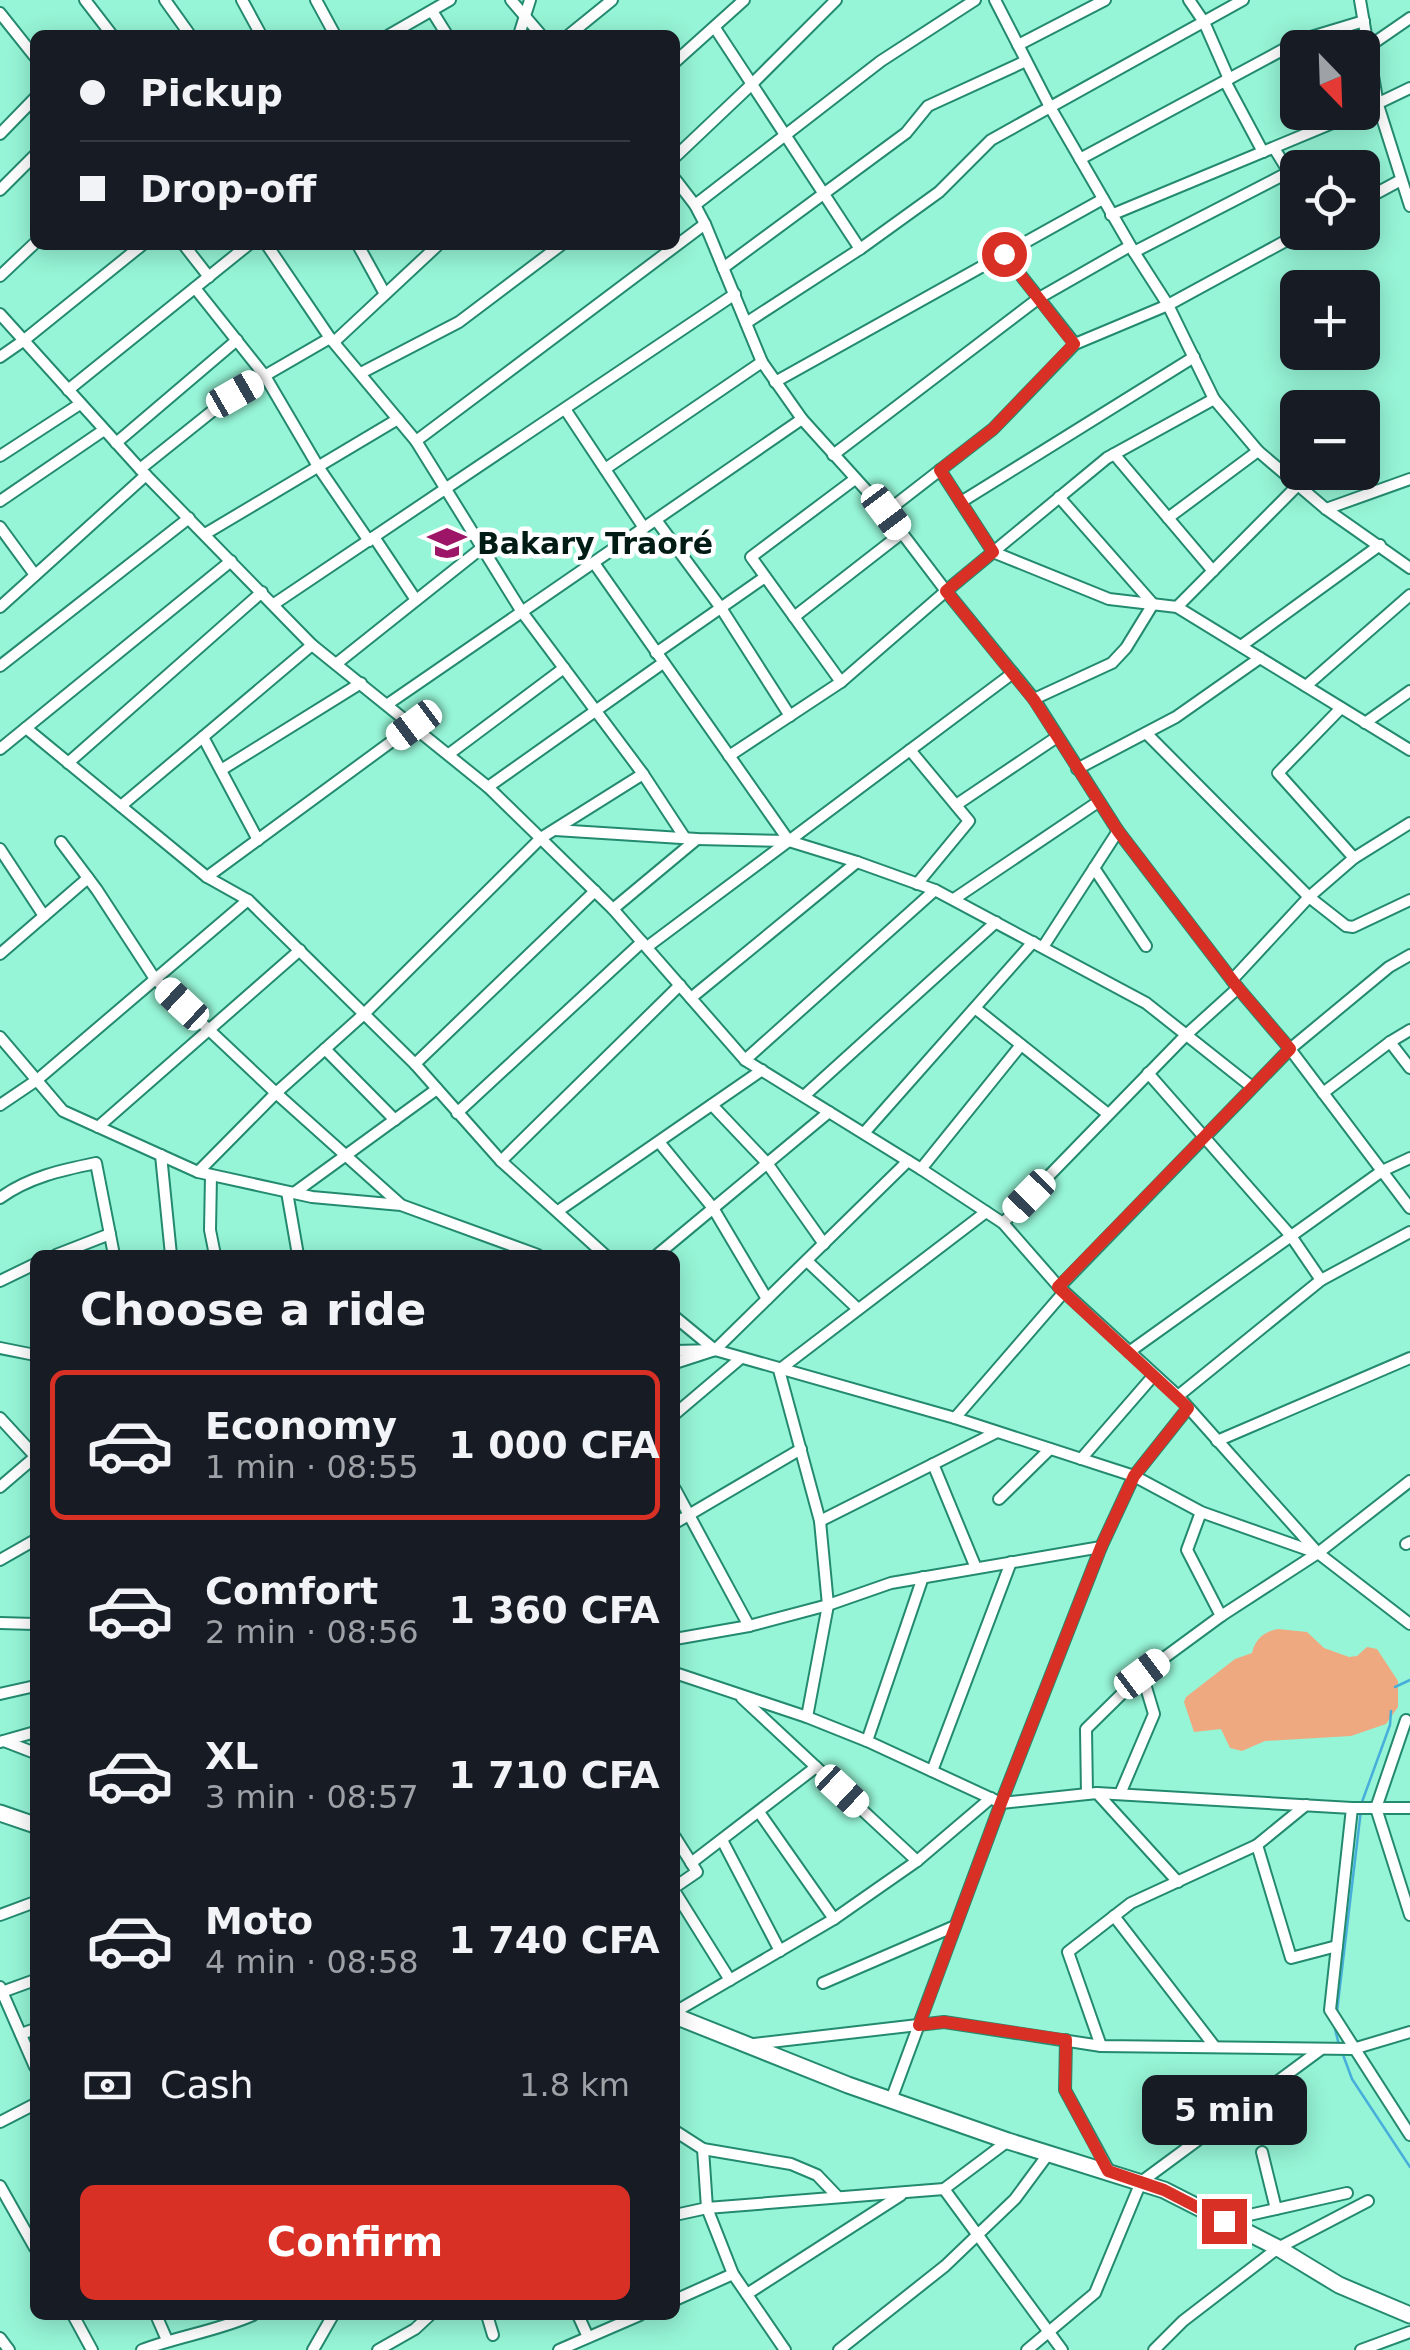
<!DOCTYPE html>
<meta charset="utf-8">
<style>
body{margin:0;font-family:"DejaVu Sans",sans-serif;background:#20242c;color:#f1f3f6;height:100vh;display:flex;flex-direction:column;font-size:38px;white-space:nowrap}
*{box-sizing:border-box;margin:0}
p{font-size:32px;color:#9ea1a6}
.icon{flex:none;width:55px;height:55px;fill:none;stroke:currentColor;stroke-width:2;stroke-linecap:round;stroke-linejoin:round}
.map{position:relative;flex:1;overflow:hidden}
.sheet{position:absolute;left:30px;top:1250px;width:650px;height:1070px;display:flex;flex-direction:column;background:#171b24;border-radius:15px;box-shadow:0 5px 25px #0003}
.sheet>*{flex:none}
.hud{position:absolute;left:30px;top:30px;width:650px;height:220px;border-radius:15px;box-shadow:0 5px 25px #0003;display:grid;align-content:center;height:220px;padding:0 50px;background:#171b24}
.needle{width:65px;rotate:157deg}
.tools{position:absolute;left:1280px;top:30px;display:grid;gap:20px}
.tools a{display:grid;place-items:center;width:100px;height:100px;border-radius:15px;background:#171b24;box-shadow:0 5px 25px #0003;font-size:50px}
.end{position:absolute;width:45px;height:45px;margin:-22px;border:12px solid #d93025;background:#fff;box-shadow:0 0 0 5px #fff}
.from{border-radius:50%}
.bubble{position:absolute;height:70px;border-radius:15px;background:#171b24;box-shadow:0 5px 25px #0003;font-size:32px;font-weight:700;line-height:70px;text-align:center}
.car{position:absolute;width:30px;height:60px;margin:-30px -15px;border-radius:12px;box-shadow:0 0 8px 2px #0007;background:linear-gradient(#fff 24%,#345 0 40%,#fff 0 76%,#345 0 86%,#fff 0)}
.hud b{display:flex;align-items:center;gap:35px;height:95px;font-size:38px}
.hud b+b{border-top:2px solid #363941}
.hud i{width:25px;height:25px;background:#f1f3f6}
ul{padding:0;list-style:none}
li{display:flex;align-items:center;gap:30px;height:150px;margin:0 20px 15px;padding:0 30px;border:5px solid transparent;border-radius:15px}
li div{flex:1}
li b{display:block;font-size:38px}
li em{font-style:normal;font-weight:700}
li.on{border-color:#d93025}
li>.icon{width:90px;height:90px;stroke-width:1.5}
h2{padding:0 50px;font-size:45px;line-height:120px}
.pay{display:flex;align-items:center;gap:25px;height:110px;padding:0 50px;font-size:38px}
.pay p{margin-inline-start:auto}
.cta{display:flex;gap:20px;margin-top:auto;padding:20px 50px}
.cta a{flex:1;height:115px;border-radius:15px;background:#d93025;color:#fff;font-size:40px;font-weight:700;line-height:115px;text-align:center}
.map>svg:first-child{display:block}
.green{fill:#efa981}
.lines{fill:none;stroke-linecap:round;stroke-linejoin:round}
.stream{stroke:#47aedb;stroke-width:2.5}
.street-casing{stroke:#248a6f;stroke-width:14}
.secondary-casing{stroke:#248a6f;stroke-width:19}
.street{stroke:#fff;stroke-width:10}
.secondary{stroke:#fff;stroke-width:15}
.route{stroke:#d93025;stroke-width:12}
.labels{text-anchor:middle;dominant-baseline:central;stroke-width:9;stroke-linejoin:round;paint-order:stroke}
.poi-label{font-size:30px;font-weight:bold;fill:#001c14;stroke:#fff;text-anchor:start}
</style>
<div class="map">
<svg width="1410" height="2350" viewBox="0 0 1410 2350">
<rect width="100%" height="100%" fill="#96f5d6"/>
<path class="green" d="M 1278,1629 L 1307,1632 L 1324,1648 L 1349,1657 L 1357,1656 L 1367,1647 L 1377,1649 L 1398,1681 L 1398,1707 L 1386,1724 L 1351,1736 L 1265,1741 L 1242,1751 L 1230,1748 L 1221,1729 L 1194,1732 L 1184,1702 L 1186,1697 L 1235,1659 L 1252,1653 C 1256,1638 1264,1632 1278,1629 Z"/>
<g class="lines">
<g class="stream">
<polyline points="1395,1687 1410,1680"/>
<polyline points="1362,1802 1390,1725 1391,1711"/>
<polyline points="1337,2011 1361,1810"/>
<polyline points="1335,2029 1339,2045"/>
<polyline points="1342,2052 1352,2079 1410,2167"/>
</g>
<g class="street-casing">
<g id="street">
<polyline points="85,0 112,35"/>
<polyline points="165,0 190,35"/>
<polyline points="242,0 261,35"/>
<polyline points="316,0 335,35"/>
<polyline points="511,0 541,35"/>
<polyline points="995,0 1050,107 1134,252 1168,305 1214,399 1258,451 1326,509 1410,568"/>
<polyline points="1189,0 1204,22 1229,79"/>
<polyline points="1360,0 1378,105 1410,206"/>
<polyline points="432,11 447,35"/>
<polyline points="0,13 35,57"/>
<polyline points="715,28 860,249"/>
<polyline points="389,35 450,0"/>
<polyline points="519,35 530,0"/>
<polyline points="569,35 612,0"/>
<polyline points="1018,45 1105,0"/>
<polyline points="1368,47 1410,18"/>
<polyline points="675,62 744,0"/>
<polyline points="1225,81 1263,152"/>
<polyline points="1362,111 1410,88"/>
<polyline points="0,134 35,98"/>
<polyline points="1274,148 1298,187"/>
<polyline points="675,157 751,85 836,0"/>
<polyline points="1080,159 1301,40 1364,21"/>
<polyline points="675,179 695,205 705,224 762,362 802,419 886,512 946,591 1034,699 1118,831 1238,988 1290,1049 1410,1208"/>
<polyline points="0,190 35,155"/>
<polyline points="1362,201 1401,180"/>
<polyline points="695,205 881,61 975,0"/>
<polyline points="1111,215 1359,112"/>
<polyline points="184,245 209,277"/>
<polyline points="267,245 330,338 416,441 522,612 643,774 685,838"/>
<polyline points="358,245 385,294"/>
<polyline points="1134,252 1289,172"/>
<polyline points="1004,254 1075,344"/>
<polyline points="723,268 906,133 928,106 1026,61"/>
<polyline points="0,276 35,243"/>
<polyline points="195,288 265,376 319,468 369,541"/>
<polyline points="0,314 140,469 312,645 488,787 613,909 745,1060 921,1169 1003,1223 1059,1287 1178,1396 1318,1553 1410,1624"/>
<polyline points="746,323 860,249 939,192 991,140 1243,0"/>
<polyline points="334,342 438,245"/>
<polyline points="0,357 23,341 142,245"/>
<polyline points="361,373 459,322 561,245"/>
<polyline points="775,382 1103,199"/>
<polyline points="68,390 248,245"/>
<polyline points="565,409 644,528"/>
<polyline points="416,441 705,224"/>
<polyline points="116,443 237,340"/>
<polyline points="1114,454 1213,571"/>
<polyline points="833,455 1039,298 1130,246"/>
<polyline points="0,456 80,404"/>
<polyline points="140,469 235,393 330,338"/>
<polyline points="605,469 762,362"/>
<polyline points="940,470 993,552 1109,599 1177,607 1410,750"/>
<polyline points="0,501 104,430"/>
<polyline points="961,502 1194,357"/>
<polyline points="1326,509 1410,479"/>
<polyline points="886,512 993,429 1075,344 1168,305 1302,232"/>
<polyline points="1168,518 1258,451"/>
<polyline points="656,520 721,608 790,716"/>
<polyline points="0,527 35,575"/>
<polyline points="205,534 398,419"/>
<polyline points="374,537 416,600"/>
<polyline points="594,563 789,841"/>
<polyline points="274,604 735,294"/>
<polyline points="0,607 146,475"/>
<polyline points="1177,607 1298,485"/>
<polyline points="794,617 902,533"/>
<polyline points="1241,646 1380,545"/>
<polyline points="656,653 765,577"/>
<polyline points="336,664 483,547"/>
<polyline points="0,666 189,518"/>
<polyline points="841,682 751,557 855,479"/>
<polyline points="1306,686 1410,595"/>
<polyline points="1034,699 1112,663 1126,648 1153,604 1059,497"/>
<polyline points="388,704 802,419"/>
<polyline points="1341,708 1278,773 1354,858"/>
<polyline points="1365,723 1410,691"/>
<polyline points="26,728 207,877 248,900 415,1064 501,1161 605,1255"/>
<polyline points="1146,733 1309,897 1346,926 1353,927 1410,900"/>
<polyline points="203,737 258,840"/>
<polyline points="0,749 231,561"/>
<polyline points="910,750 969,821 917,884"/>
<polyline points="449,754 564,668"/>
<polyline points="729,756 841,682 946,591 1107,458 1214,399"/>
<polyline points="68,763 262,592"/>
<polyline points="1077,769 1176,717 1260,658"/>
<polyline points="221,770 361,683"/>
<polyline points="488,787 663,663"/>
<polyline points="956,805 1057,737"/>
<polyline points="121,806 312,645"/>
<polyline points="555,830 697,839 789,841 857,862 935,890 1146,1003 1252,1087"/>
<polyline points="61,842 97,890 155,979 276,1093 400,1204"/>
<polyline points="0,849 44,916"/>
<polyline points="1094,868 1146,946"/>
<polyline points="207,877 414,725"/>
<polyline points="954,899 1098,802"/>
<polyline points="613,909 697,839"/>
<polyline points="647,947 1013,673"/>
<polyline points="1043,947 1118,831"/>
<polyline points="0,954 88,878"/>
<polyline points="1232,980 1309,897 1354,858 1410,823"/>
<polyline points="691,998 857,862"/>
<polyline points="975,1008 1108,1114"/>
<polyline points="0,1037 63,1111 198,1172 312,1197 401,1205 538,1255"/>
<polyline points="1390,1042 1410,1068"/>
<polyline points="325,1049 395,1120"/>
<polyline points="745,1060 935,890"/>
<polyline points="415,1064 595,891"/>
<polyline points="1148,1073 1291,1236 1321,1280"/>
<polyline points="1323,1093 1390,1042 1410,1030"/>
<polyline points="804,1096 996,922"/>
<polyline points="0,1105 37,1080 248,900"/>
<polyline points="712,1105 767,1163 824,1244"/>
<polyline points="457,1113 642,942"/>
<polyline points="98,1127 300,950"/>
<polyline points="864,1133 1033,942"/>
<polyline points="659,1142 713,1208 767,1299"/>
<polyline points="161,1155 171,1255"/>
<polyline points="501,1161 680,985"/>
<polyline points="921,1169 1021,1045"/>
<polyline points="198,1172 276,1093 364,1014 541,838 643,774"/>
<polyline points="211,1175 210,1230 215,1255"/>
<polyline points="287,1192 298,1255"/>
<polyline points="294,1193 437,1089"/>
<path d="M 0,1198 C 29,1177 62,1170 96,1163 L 114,1255"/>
<polyline points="558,1211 762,1070"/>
<polyline points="1003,1223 1186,1035 1238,988"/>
<polyline points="56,1255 110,1234"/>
<polyline points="657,1255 829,1112"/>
<polyline points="807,1261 858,1309"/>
<polyline points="0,1281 35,1264"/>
<polyline points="1059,1287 1290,1049 1389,967 1410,955"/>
<polyline points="675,1317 715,1350"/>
<polyline points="0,1348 35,1355"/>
<polyline points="675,1351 715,1350 955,1418 1134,1476 1201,1512 1317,1553"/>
<polyline points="1129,1352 1382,1171 1410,1158"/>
<polyline points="675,1363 715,1350 908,1161"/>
<polyline points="1178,1396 1321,1280 1410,1232"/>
<polyline points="675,1414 741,1358"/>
<polyline points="0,1418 35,1456"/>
<polyline points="955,1418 1064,1292"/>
<polyline points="1217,1441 1410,1358"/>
<polyline points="1081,1459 1154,1375"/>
<polyline points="933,1464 976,1568"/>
<polyline points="0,1487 35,1457"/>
<polyline points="675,1489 749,1626"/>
<polyline points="999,1499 1050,1449"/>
<polyline points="1201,1512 1187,1550 1221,1616"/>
<polyline points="820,1521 997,1432"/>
<polyline points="675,1523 801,1449"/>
<polyline points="1406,1544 1410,1542"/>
<polyline points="0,1560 35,1540"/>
<polyline points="0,1623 35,1624"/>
<polyline points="675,1639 749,1626 828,1605 891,1583 1101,1547"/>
<polyline points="675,1673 807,1717 867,1741 1001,1803 1097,1793 1352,1808 1410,1808"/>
<polyline points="0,1694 35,1686"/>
<polyline points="742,1698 917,1861"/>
<polyline points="807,1717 828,1605 820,1521 779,1370 986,1212"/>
<polyline points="1406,1720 1376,1808 1410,1915"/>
<polyline points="4,1741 35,1753"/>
<polyline points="867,1741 923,1577"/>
<polyline points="0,1742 35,1732"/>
<polyline points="932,1771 1011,1562"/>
<polyline points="1097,1793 1178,1882"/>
<polyline points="1087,1794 1086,1729 1142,1674 1221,1616 1318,1553 1410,1481"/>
<polyline points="1120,1794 1154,1714 1142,1674"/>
<polyline points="1352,1808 1330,2010 1410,2135"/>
<polyline points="759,1812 834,1919"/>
<polyline points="675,1837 697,1872 675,1887"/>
<polyline points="722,1840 780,1951"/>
<polyline points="1257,1845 1291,1958 1337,1946"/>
<polyline points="691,1863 816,1767"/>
<polyline points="675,1892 730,1980"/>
<polyline points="0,1915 35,1902"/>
<polyline points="1114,1916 1215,2047"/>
<polyline points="823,1983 955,1926"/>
<polyline points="0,1987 35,2067"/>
<polyline points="2,1992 35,1980"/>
<polyline points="675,2012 834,1919 917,1861 991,1798"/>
<polyline points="21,2034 35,2029"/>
<polyline points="1066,2040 1065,2090 1109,2171"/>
<polyline points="754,2044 944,2022 1101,2046 1353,2049 1410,2032"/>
<polyline points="1101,2046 1068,1952 1131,1903 1257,1845 1306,1805"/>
<polyline points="891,2100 1001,1803 1101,1547 1134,1476 1188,1408"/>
<polyline points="0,2122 35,2104"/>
<polyline points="675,2131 703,2149 791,2164 817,2175 837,2196"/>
<polyline points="703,2149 707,2208 733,2274 785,2350"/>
<polyline points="1262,2152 1276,2209"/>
<polyline points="0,2186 35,2248"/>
<polyline points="944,2189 1062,2350"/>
<polyline points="675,2215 707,2208 944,2189 1008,2141"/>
<polyline points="1227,2220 1347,2193"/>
<polyline points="747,2294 901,2195"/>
<polyline points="675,2300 733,2274"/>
<polyline points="73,2315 92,2350"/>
<polyline points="156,2315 167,2340"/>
<polyline points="487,2315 493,2335"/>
<polyline points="578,2315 588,2337"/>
<polyline points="0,2338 9,2350"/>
<path d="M 142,2350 C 179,2336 217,2331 253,2315"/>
<polyline points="313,2350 333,2315"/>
<polyline points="378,2350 415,2329 430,2315"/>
<polyline points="559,2350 640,2315"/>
<polyline points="839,2350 945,2266 1015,2199 1049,2153"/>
<polyline points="1027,2350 1095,2293 1141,2182 1320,2050"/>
<polyline points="1154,2350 1183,2321 1278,2248 1368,2201"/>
<polyline points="1361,2350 1410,2332"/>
</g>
</g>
<g class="secondary-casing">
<g id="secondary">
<polyline points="0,1813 35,1825"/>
<polyline points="675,2016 848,2085 1008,2141 1164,2190 1278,2248 1339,2285 1410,2315"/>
</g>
</g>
<use href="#street" class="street"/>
<use href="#secondary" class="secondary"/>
</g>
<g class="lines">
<polyline class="route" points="1004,254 1074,344 993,429 940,470 993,552 946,591 1034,700 1118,831 1238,988 1290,1049 1058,1287 1188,1408 1134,1476 1101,1547 1001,1803 919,2025 944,2022 1066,2040 1065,2090 1108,2171 1164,2190 1224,2221"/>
</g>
<defs>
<g id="school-bare" transform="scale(3)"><path d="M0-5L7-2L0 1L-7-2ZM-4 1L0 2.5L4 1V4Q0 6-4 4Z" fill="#9c1566" stroke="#fff" stroke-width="2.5" paint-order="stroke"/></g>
</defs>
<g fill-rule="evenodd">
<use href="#school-bare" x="447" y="543"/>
</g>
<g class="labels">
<g class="poi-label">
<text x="477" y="543">Bakary Traoré</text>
</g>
</g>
</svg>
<div class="tools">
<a><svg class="needle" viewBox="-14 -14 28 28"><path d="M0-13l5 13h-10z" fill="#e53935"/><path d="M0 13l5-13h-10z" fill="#9ea1a6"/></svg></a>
<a><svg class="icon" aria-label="locate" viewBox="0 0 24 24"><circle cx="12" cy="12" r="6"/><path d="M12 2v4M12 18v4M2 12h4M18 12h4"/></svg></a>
<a>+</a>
<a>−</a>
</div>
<i class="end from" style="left:1004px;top:254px"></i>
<i class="end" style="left:1224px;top:2221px"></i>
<div class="bubble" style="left:1142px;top:2075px;width:165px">5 min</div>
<i class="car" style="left:235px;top:394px;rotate:60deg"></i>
<i class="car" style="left:886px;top:512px;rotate:143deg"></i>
<i class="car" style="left:414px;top:725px;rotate:233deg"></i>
<i class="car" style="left:182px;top:1004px;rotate:313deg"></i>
<i class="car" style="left:1029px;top:1196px;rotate:224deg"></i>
<i class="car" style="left:1142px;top:1674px;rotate:53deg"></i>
<i class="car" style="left:842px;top:1791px;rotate:133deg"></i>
<div class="hud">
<b><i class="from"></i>Pickup</b>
<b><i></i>Drop-off</b>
</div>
<section class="sheet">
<h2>Choose a ride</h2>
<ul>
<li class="on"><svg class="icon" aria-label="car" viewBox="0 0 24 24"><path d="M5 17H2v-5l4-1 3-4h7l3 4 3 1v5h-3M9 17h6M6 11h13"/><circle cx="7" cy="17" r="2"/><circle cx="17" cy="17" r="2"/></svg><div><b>Economy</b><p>1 min · 08:55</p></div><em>1 000 CFA</em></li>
<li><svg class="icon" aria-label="car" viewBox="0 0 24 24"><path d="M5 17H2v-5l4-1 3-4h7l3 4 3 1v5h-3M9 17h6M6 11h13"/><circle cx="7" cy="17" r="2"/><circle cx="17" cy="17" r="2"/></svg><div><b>Comfort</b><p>2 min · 08:56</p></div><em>1 360 CFA</em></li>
<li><svg class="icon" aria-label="car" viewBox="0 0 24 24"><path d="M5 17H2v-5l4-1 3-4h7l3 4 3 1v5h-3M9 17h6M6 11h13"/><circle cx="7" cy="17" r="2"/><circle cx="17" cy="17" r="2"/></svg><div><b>XL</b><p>3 min · 08:57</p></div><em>1 710 CFA</em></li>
<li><svg class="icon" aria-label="car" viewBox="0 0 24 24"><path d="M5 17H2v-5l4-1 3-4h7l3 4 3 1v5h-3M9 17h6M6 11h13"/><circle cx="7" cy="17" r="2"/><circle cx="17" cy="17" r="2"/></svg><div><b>Moto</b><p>4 min · 08:58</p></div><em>1 740 CFA</em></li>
</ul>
<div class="pay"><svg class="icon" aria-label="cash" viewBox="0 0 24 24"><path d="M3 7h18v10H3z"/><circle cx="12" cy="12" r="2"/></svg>Cash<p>1.8 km</p></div>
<div class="cta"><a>Confirm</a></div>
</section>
</div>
